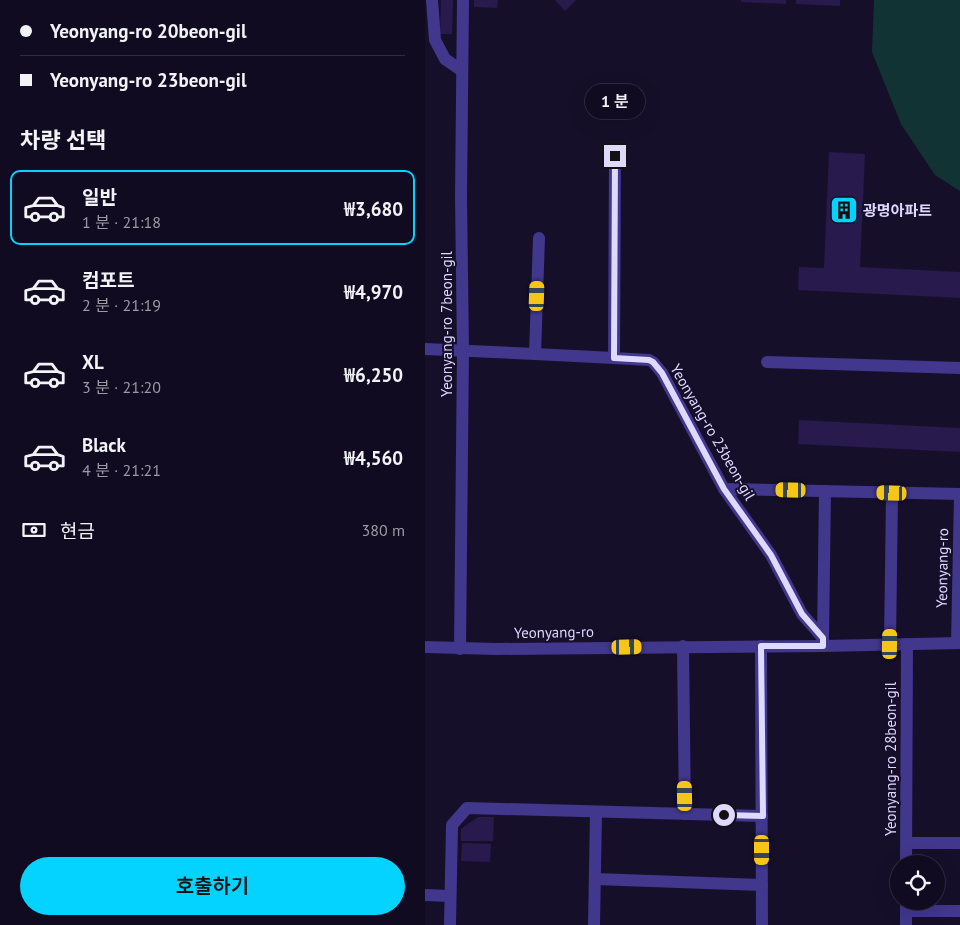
<!DOCTYPE html>
<html lang="ko">
<meta charset="utf-8">
<style>
body{margin:0;font-family:"PT Sans","Noto Sans KR",sans-serif;background:#1e192d;color:#f1f3f6;height:100vh;display:flex;flex-direction:column;font-size:19px;white-space:nowrap}
*{box-sizing:border-box;margin:0}
p{font-size:16px;color:#9c9ba5}
.icon{flex:none;width:28px;height:28px;fill:none;stroke:currentColor;stroke-width:2;stroke-linecap:round;stroke-linejoin:round}
.map{position:relative;flex:1;overflow:hidden}
.panel{display:flex;flex-direction:column;background:#100b20;width:425px}
.panel>*{flex:none}
.hud{display:grid;align-content:center;height:110px;padding:0 20px;background:#100b20}
.buttons{position:absolute;left:465px;top:855px;display:grid;gap:10px}
.buttons a{display:grid;place-items:center;width:55px;height:55px;border-radius:50%;background:#100b20;box-shadow:0 5px 20px #0002,0 0 0 1px #302b3e;font-size:25px}
.end{position:absolute;width:22px;height:22px;margin:-11px;border:6px solid #dfd8ff;background:#111;box-shadow:0 0 0 2px #111}
.from{border-radius:50%}
.bubble{position:absolute;height:35px;border-radius:18px;background:#100b20;box-shadow:0 5px 20px #0002,0 0 0 1px #302b3e;font-size:16px;font-weight:600;line-height:35px;text-align:center}
.car{position:absolute;width:15px;height:30px;margin:-15px -8px;border-radius:6px;box-shadow:0 0 4px 1px #0007;background:linear-gradient(#f5c518 24%,#345 0 40%,#f5c518 0 76%,#345 0 86%,#f5c518 0)}
.hud b{display:flex;align-items:center;gap:18px;height:48px;font-size:19px}
.hud b+b{border-top:1px solid #302b3e}
.hud i{width:12px;height:12px;background:#f1f3f6}
ul{padding:0;list-style:none}
li{display:flex;align-items:center;gap:15px;height:75px;margin:0 10px 8px;padding:0 10px;border:2px solid transparent;border-radius:10px}
li div{flex:1}
li b{display:block;font-size:19px}
li em{font-style:normal;font-weight:600}
li.active{border-color:#04d3ff}
li>.icon{width:45px;height:45px;stroke-width:1.5}
h2{padding:0 20px;font-size:22px;line-height:60px}
.pay{display:flex;align-items:center;gap:12px;height:55px;padding:0 20px;font-size:19px}
.pay p{margin-inline-start:auto}
.button{display:flex;gap:10px;margin-top:auto;padding:10px 20px}
.button a{flex:1;height:58px;border-radius:30px;background:#04d3ff;color:#111;font-size:20px;font-weight:600;line-height:58px;text-align:center}
main{display:flex;flex:1;min-height:0}
.map>svg:first-child{display:block}
.green{fill:#113334}
.building{fill:#281a4c}
.lines{fill:none;stroke-linecap:round;stroke-linejoin:round}
.minor{stroke:#41378c;stroke-width:12}
.route{stroke:#dfd8ff;stroke-width:6}
.labels{text-anchor:middle;dominant-baseline:central;stroke-width:4;stroke-linejoin:round;paint-order:stroke}
.poi-label{font-size:15px;font-weight:bold;fill:#dfd8ff;stroke:#160f2a;text-anchor:start}
.street-label{font-size:15px;fill:#dfd8ff;stroke:#160f2a}
</style>
<main>
<section class="panel">
<div class="hud">
<b><i class="from"></i>Yeonyang-ro 20beon-gil</b>
<b><i></i>Yeonyang-ro 23beon-gil</b>
</div>
<h2>차량 선택</h2>
<ul>
<li class="active"><svg class="icon" aria-label="car" viewBox="0 0 24 24"><path d="M5 17H2v-5l4-1 3-4h7l3 4 3 1v5h-3M9 17h6M6 11h13"/><circle cx="7" cy="17" r="2"/><circle cx="17" cy="17" r="2"/></svg><div><b>일반</b><p>1 분 · 21:18</p></div><em>₩3,680</em></li>
<li><svg class="icon" aria-label="car" viewBox="0 0 24 24"><path d="M5 17H2v-5l4-1 3-4h7l3 4 3 1v5h-3M9 17h6M6 11h13"/><circle cx="7" cy="17" r="2"/><circle cx="17" cy="17" r="2"/></svg><div><b>컴포트</b><p>2 분 · 21:19</p></div><em>₩4,970</em></li>
<li><svg class="icon" aria-label="car" viewBox="0 0 24 24"><path d="M5 17H2v-5l4-1 3-4h7l3 4 3 1v5h-3M9 17h6M6 11h13"/><circle cx="7" cy="17" r="2"/><circle cx="17" cy="17" r="2"/></svg><div><b>XL</b><p>3 분 · 21:20</p></div><em>₩6,250</em></li>
<li><svg class="icon" aria-label="car" viewBox="0 0 24 24"><path d="M5 17H2v-5l4-1 3-4h7l3 4 3 1v5h-3M9 17h6M6 11h13"/><circle cx="7" cy="17" r="2"/><circle cx="17" cy="17" r="2"/></svg><div><b>Black</b><p>4 분 · 21:21</p></div><em>₩4,560</em></li>
</ul>
<div class="pay"><svg class="icon" aria-label="cash" viewBox="0 0 24 24"><path d="M3 7h18v10H3z"/><circle cx="12" cy="12" r="2"/></svg>현금<p>380 m</p></div>
<div class="button"><a>호출하기</a></div>
</section>
<div class="map">
<svg width="535" height="925" viewBox="0 0 535 925">
<rect width="100%" height="100%" fill="#160f2a"/>
<polygon class="green" points="449,0 535,0 535,191 510,175 476,124 447,52"/>
<g class="building">
<polygon points="16,0 28,0 27,34 15,34"/>
<polygon points="49,0 73,0 72,8 49,7"/>
<polygon points="130,0 151,0 140,11"/>
<polygon points="316,0 361,0 361,4 316,2"/>
<polygon points="371,0 415,0 415,6 371,4"/>
<polygon points="404,152 440,154 435,267 535,272 535,298 373,290 374,267 399,268"/>
<polygon points="374,420 535,428 535,452 373,444"/>
<polygon points="53,817 69,817 68,841 36,841 36,829"/>
<polygon points="37,843 66,844 65,862 36,861"/>
</g>
<g class="lines">
<g class="minor">
<polyline points="7,0 10,40 20,59 36,70"/>
<polyline points="190,156 189,358 224,360 228,362 237,373 299,489 346,555 377,614 398,638 398,646"/>
<polyline points="0,349 110,354 114,238"/>
<polyline points="110,354 189,358"/>
<polyline points="342,362 535,368"/>
<polyline points="299,489 535,494"/>
<polyline points="398,638 400,491"/>
<polyline points="532,643 535,494"/>
<polyline points="465,644 467,493"/>
<polyline points="258,646 260,814"/>
<polyline points="336,646 337,925"/>
<polyline points="0,647 71,649 398,646 535,643"/>
<polyline points="35,649 38,350 36,197 38,0"/>
<polyline points="482,843 535,843"/>
<polyline points="481,864 482,644"/>
<polyline points="170,879 337,885"/>
<polyline points="0,895 25,896"/>
<polyline points="481,901 481,925"/>
<polyline points="481,911 535,911"/>
<polyline points="25,925 27,825 42,808 337,816"/>
<polyline points="169,925 171,812"/>
</g>
</g>
<g class="lines">
<polyline class="route" points="190,156 189,358 224,360 228,362 237,373 299,489 346,555 377,614 398,638 398,646 336,646 338,816 299,815"/>
</g>
<defs>
<g id="building-square" transform="scale(1.4375)"><rect x="-9" y="-9" width="18" height="18" rx="4" fill="#04d3ff" stroke="#160f2a"/><path d="M-4-6H4V6H1V3H-1V6H-4ZM-2.5-4.3h1.7v1.8h-1.7ZM.8-4.3h1.7v1.8H.8ZM-2.5-1h1.7V.8h-1.7ZM.8-1h1.7V.8H.8Z" fill="#111"/></g>
</defs>
<g fill-rule="evenodd">
<use href="#building-square" x="419" y="210"/>
</g>
<g class="labels">
<g class="poi-label">
<text x="438" y="210">광명아파트</text>
</g>
<g class="street-label">
<text transform="translate(21 324) rotate(-90)">Yeonyang-ro 7beon-gil</text>
<text transform="translate(288 432) rotate(60)">Yeonyang-ro 23beon-gil</text>
<text transform="translate(517 568) rotate(-89)">Yeonyang-ro</text>
<text transform="translate(129 632) rotate(-1)">Yeonyang-ro</text>
<text transform="translate(465 759) rotate(-90)">Yeonyang-ro 28beon-gil</text>
</g>
</g>
</svg>
<div class="buttons">
<a><svg class="icon" aria-label="locate" viewBox="0 0 24 24"><circle cx="12" cy="12" r="6"/><path d="M12 2v4M12 18v4M2 12h4M18 12h4"/></svg></a>
</div>
<i class="end from" style="left:299px;top:815px"></i>
<i class="end" style="left:190px;top:156px"></i>
<div class="bubble" style="left:160px;top:84px;width:60px">1 분</div>
<i class="car" style="left:112px;top:296px;rotate:2deg"></i>
<i class="car" style="left:366px;top:490px;rotate:271deg"></i>
<i class="car" style="left:467px;top:493px;rotate:272deg"></i>
<i class="car" style="left:465px;top:644px;rotate:1deg"></i>
<i class="car" style="left:202px;top:647px;rotate:89deg"></i>
<i class="car" style="left:260px;top:796px;rotate:359deg"></i>
<i class="car" style="left:337px;top:850px;rotate:180deg"></i>
</div>
</main>
